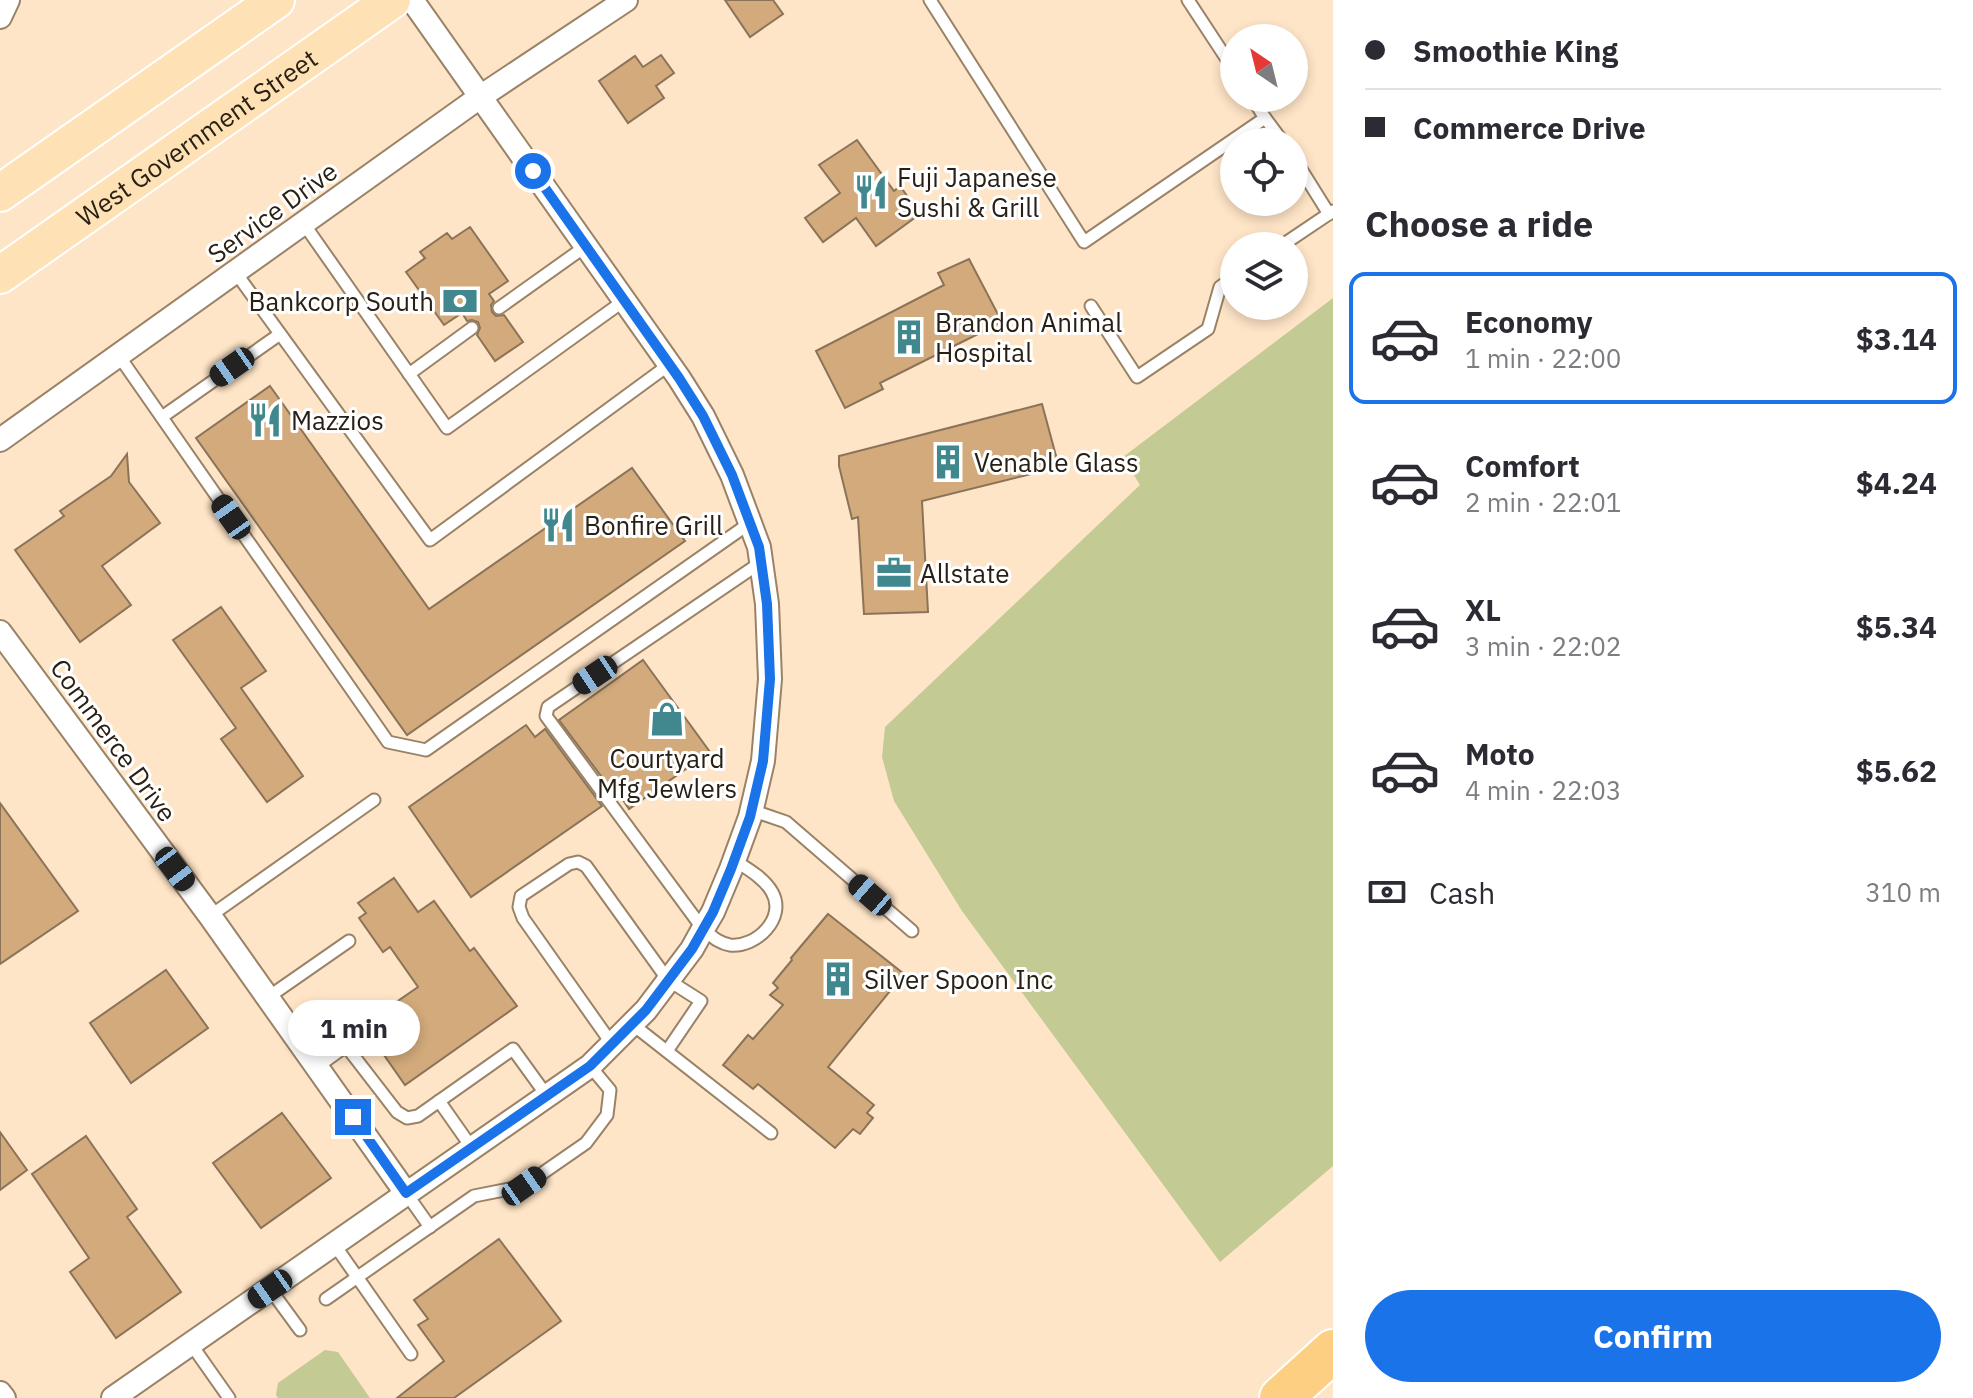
<!DOCTYPE html>
<meta charset="utf-8">
<style>
body{margin:0;font-family:"IBM Plex Sans",sans-serif;background:#f2f2f3;color:#2b2b33;height:100vh;display:flex;flex-direction:column;font-size:30px;white-space:nowrap}
*{box-sizing:border-box;margin:0}
p{font-size:26px;color:#7c7c81}
.icon{flex:none;width:44px;height:44px;fill:none;stroke:currentColor;stroke-width:2;stroke-linecap:round;stroke-linejoin:round}
.map{position:relative;flex:1;overflow:hidden}
.details{display:flex;flex-direction:column;background:#fff;width:640px}
.details>*{flex:none}
.hud{display:grid;align-content:center;height:176px;padding:0 32px;background:#fff}
.needle{width:52px;rotate:325deg}
.buttons{position:absolute;left:1220px;top:24px;display:grid;gap:16px}
.buttons a{display:grid;place-items:center;width:88px;height:88px;border-radius:50%;background:#fff;box-shadow:0 4px 12px #0003;font-size:40px}
.end{position:absolute;width:36px;height:36px;margin:-18px;border:10px solid #1a73e8;background:#fff;box-shadow:0 0 0 4px #fff}
.from{border-radius:50%}
.bubble{position:absolute;height:56px;border-radius:28px;background:#fff;box-shadow:0 4px 12px #0003;font-size:26px;font-weight:700;line-height:56px;text-align:center}
.car{position:absolute;width:24px;height:48px;margin:-24px -12px;border-radius:10px;box-shadow:0 0 6px 2px #0007;background:linear-gradient(#222 24%,#8ab4d8 0 40%,#222 0 76%,#8ab4d8 0 86%,#222 0)}
.hud b{display:flex;align-items:center;gap:28px;height:76px;font-size:30px}
.hud b+b{border-top:2px solid #e1e1e2}
.hud i{width:20px;height:20px;background:#2b2b33}
ul{padding:0;list-style:none}
li{display:flex;align-items:center;gap:24px;height:132px;margin:0 16px 12px;padding:0 16px;border:4px solid transparent;border-radius:16px}
li div{flex:1}
li b{display:block;font-size:30px}
li em{font-style:normal;font-weight:700}
li.on{border-color:#1a73e8}
li>.icon{width:72px;height:72px;stroke-width:1.5}
h2{padding:0 32px;font-size:36px;line-height:96px}
.pay{display:flex;align-items:center;gap:20px;height:88px;padding:0 32px;font-size:30px}
.pay p{margin-inline-start:auto}
.cta{display:flex;gap:16px;margin-top:auto;padding:16px 32px}
.cta a{flex:1;height:92px;border-radius:48px;background:#1a73e8;color:#fff;font-size:32px;font-weight:700;line-height:92px;text-align:center}
main{display:flex;flex:1;min-height:0}
.map>svg:first-child{display:block}
.green{fill:#c4ca93}
.building{fill:#d2aa7b;stroke:#8a7359;stroke-width:2}
.lines{fill:none;stroke-linecap:round;stroke-linejoin:round}
.lane-casing{stroke:#9a8267;stroke-width:15}
.street-casing{stroke:#9a8267;stroke-width:26}
.primary-casing{stroke:#fff;stroke-width:40}
.highway-casing{stroke:#fff;stroke-width:46}
.lane{stroke:#fff;stroke-width:11}
.street{stroke:#fff;stroke-width:22}
.primary{stroke:#fee2b5;stroke-width:36}
.highway{stroke:#fdcf83;stroke-width:42}
.route{stroke:#1a73e8;stroke-width:10}
.labels{text-anchor:middle;dominant-baseline:central;stroke-width:6;stroke-linejoin:round;paint-order:stroke}
.street-label{font-size:26px;fill:#292015;stroke:#fff}
.poi-label{font-size:26px;fill:#292015;stroke:#fff;text-anchor:start}
</style>
<main>
<div class="map">
<svg width="1333" height="1398" viewBox="0 0 1333 1398">
<rect width="100%" height="100%" fill="#ffe5c7"/>
<g class="green">
<polygon points="1333,298 1333,1166 1220,1262 962,911 894,801 882,757 885,727 1140,485 1123,457"/>
<polygon points="325,1350 338,1352 370,1398 278,1398 276,1395 278,1383"/>
</g>
<g class="building">
<polygon points="725,0 773,0 783,14 750,37"/>
<polygon points="661,55 674,73 656,86 664,98 628,123 599,81 635,56 643,67"/>
<polygon points="857,140 894,191 900,186 920,214 876,246 856,218 823,242 805,218 840,193 819,165"/>
<polygon points="470,227 508,281 489,294 494,301 491,305 492,312 496,316 504,315 523,342 495,361 477,335 480,328 478,322 472,320 467,321 462,313 444,325 406,272 425,258 420,252 447,233 452,239"/>
<polygon points="969,259 1002,322 880,383 883,389 845,408 816,351 944,285 938,273"/>
<polygon points="270,386 429,609 632,468 685,541 407,735 196,438"/>
<polygon points="1042,404 1059,467 922,501 928,612 864,614 858,517 852,519 839,466 839,456"/>
<polygon points="127,454 129,482 160,523 102,566 131,605 80,642 15,550 64,516 60,511 111,476"/>
<polygon points="221,607 266,671 241,688 303,776 267,802 221,739 236,728 173,640"/>
<polygon points="643,660 710,752 629,809 619,794 616,796 559,720"/>
<polygon points="526,725 535,737 545,729 602,806 471,897 409,807"/>
<polygon points="0,803 78,911 0,964"/>
<polygon points="394,878 418,912 434,901 470,951 474,948 517,1006 405,1085 363,1025 418,987 390,947 383,952 359,918 366,913 358,903"/>
<polygon points="828,914 904,974 828,1067 874,1105 867,1113 873,1118 860,1134 853,1129 835,1148 758,1084 753,1089 723,1065 748,1035 753,1039 783,1005 770,995 778,988 773,983 792,960 791,958"/>
<polygon points="166,970 208,1028 131,1083 90,1023"/>
<polygon points="282,1113 331,1178 261,1228 213,1163"/>
<polygon points="0,1132 27,1170 0,1190"/>
<polygon points="86,1136 137,1209 127,1217 181,1292 116,1338 70,1272 89,1258 32,1174"/>
<polygon points="499,1239 561,1321 454,1398 397,1398 444,1361 418,1325 428,1319 414,1300"/>
</g>
<g class="lines">
<g class="lane-casing">
<g id="lane">
<polyline points="930,0 1084,242 1265,118 1252,98"/>
<polyline points="1188,0 1234,70"/>
<polyline points="1265,118 1283,142"/>
<polyline points="1294,158 1329,214"/>
<polyline points="304,224 447,428 625,300"/>
<polyline points="1281,246 1333,211"/>
<polyline points="236,273 430,540 670,364"/>
<polyline points="1091,306 1137,377 1208,329 1220,287 1234,277"/>
<polyline points="499,308 586,246"/>
<polyline points="119,356 388,742 426,750 750,523"/>
<polyline points="409,374 472,328"/>
<polyline points="162,417 280,334"/>
<polyline points="751,810 786,822 912,931"/>
<path d="M 734,860 C 748,869 764,878 772,892 C 787,918 756,948 730,945 C 718,943 712,936 703,929 L 546,716 L 548,707 L 760,563"/>
<polyline points="210,916 374,800"/>
<polyline points="267,998 349,941"/>
<polyline points="632,1024 771,1133"/>
<polyline points="612,1044 523,918 519,907 521,896 569,864 578,862 586,866 668,980 701,1001 667,1051"/>
<polyline points="317,1067 346,1046 397,1112 407,1118 418,1116 513,1049 547,1096"/>
<polyline points="439,1101 472,1148"/>
<polyline points="406,1193 430,1227"/>
<polyline points="334,1244 411,1354"/>
<polyline points="270,1289 300,1330"/>
<polyline points="326,1299 474,1196 524,1186 586,1143 607,1115 610,1090 590,1066"/>
<polyline points="191,1344 229,1398"/>
</g>
</g>
<g class="street-casing">
<g id="street">
<polyline points="0,17 8,0"/>
<polyline points="0,440 480,97 626,0"/>
<polyline points="0,632 210,916 406,1193"/>
<polyline points="0,1393 4,1398"/>
<polyline points="113,1398 590,1066 646,1010 692,949 703,929 713,912 731,869 750,817 763,761 770,679 767,604 759,547 732,475 703,416 679,378 412,0"/>
</g>
</g>
<g class="primary-casing">
<g id="primary">
<polyline points="0,193 276,0"/>
<path id="s1" d="M 0,275 L 392,0"/>
</g>
</g>
<g class="highway-casing">
<polyline id="highway" points="1281,1398 1333,1351"/>
</g>
<use href="#lane" class="lane"/>
<use href="#street" class="street"/>
<use href="#primary" class="primary"/>
<use href="#highway" class="highway"/>
</g>
<g class="lines">
<polyline class="route" points="353,1117 406,1193 590,1066 646,1010 692,949 713,912 731,869 750,817 763,761 770,679 767,604 759,547 732,475 703,416 679,378 533,171"/>
</g>
<defs>
<g id="restaurant-bare" transform="scale(2.76)"><path d="M-5-6h1v4h1v-4h1v4h1v-4h1v5L-1.5 .5V6h-2V.5L-5-1ZM5-6V6H3V1.5H1.5Q1.5-4 5-6Z" fill="#40888e" stroke="#fff" stroke-width="2.5" paint-order="stroke"/></g>
<g id="bank-bare" transform="scale(2.76)"><path d="M-6-4H6V4H-6ZM0-2.3a2.3 2.3 0 1 0 0 4.6a2.3 2.3 0 1 0 0-4.6Z" fill="#40888e" stroke="#fff" stroke-width="2.5" paint-order="stroke"/></g>
<g id="building-bare" transform="scale(2.76)"><path d="M-4-6H4V6H1V3H-1V6H-4ZM-2.5-4.3h1.7v1.8h-1.7ZM.8-4.3h1.7v1.8H.8ZM-2.5-1h1.7V.8h-1.7ZM.8-1h1.7V.8H.8Z" fill="#40888e" stroke="#fff" stroke-width="2.5" paint-order="stroke"/></g>
<g id="office-bare" transform="scale(2.76)"><path d="M-6-3h4V-5.5h4V-3h4V5H-6ZM-1-4.5V-3h2v-1.5ZM-6 0V1H6V0Z" fill="#40888e" stroke="#fff" stroke-width="2.5" paint-order="stroke"/></g>
<g id="shop-bare" transform="scale(2.76)"><path d="M-5-2.5h2.3a2.7 3.5 0 0 1 5.4 0H5L5.5 6h-11ZM-1.5-2.5h3a1.5 2.3 0 0 0-3 0Z" fill="#40888e" stroke="#fff" stroke-width="2.5" paint-order="stroke"/></g>
</defs>
<g fill-rule="evenodd">
<use href="#restaurant-bare" x="871" y="192"/>
<use href="#bank-bare" x="460" y="301"/>
<use href="#building-bare" x="909" y="337"/>
<use href="#restaurant-bare" x="265" y="420"/>
<use href="#building-bare" x="948" y="462"/>
<use href="#restaurant-bare" x="558" y="525"/>
<use href="#office-bare" x="894" y="573"/>
<use href="#shop-bare" x="667" y="719"/>
<use href="#building-bare" x="838" y="979"/>
</g>
<g class="labels">
<g class="street-label">
<text stroke="none"><textPath href="#s1" startOffset="240">West Government Street</textPath></text>
<text transform="translate(272 212) rotate(-36)">Service Drive</text>
<text transform="translate(114 740) rotate(54)">Commerce Drive</text>
</g>
<g class="poi-label">
<text x="897" y="177">Fuji Japanese<tspan x="897" dy="30">Sushi &amp; Grill</tspan></text>
<text x="434" y="301" text-anchor="end">Bankcorp South</text>
<text x="935" y="322">Brandon Animal<tspan x="935" dy="30">Hospital</tspan></text>
<text x="291" y="420">Mazzios</text>
<text x="974" y="462">Venable Glass</text>
<text x="584" y="525">Bonfire Grill</text>
<text x="920" y="573">Allstate</text>
<text x="667" y="758" text-anchor="middle">Courtyard<tspan x="667" dy="30">Mfg Jewlers</tspan></text>
<text x="864" y="979">Silver Spoon Inc</text>
</g>
</g>
</svg>
<div class="buttons">
<a><svg class="needle" viewBox="-14 -14 28 28"><path d="M0-13l5 13h-10z" fill="#e53935"/><path d="M0 13l5-13h-10z" fill="#7c7c81"/></svg></a>
<a><svg class="icon" aria-label="locate" viewBox="0 0 24 24"><circle cx="12" cy="12" r="6"/><path d="M12 2v4M12 18v4M2 12h4M18 12h4"/></svg></a>
<a><svg class="icon" aria-label="layers" viewBox="0 0 24 24"><path d="M12 4l9 5-9 5-9-5zM3 14l9 5 9-5"/></svg></a>
</div>
<i class="end from" style="left:533px;top:171px"></i>
<i class="end" style="left:353px;top:1117px"></i>
<div class="bubble" style="left:288px;top:1000px;width:132px">1 min</div>
<i class="car" style="left:232px;top:367px;rotate:235deg"></i>
<i class="car" style="left:231px;top:517px;rotate:325deg"></i>
<i class="car" style="left:595px;top:675px;rotate:236deg"></i>
<i class="car" style="left:175px;top:869px;rotate:143deg"></i>
<i class="car" style="left:870px;top:895px;rotate:311deg"></i>
<i class="car" style="left:524px;top:1186px;rotate:55deg"></i>
<i class="car" style="left:270px;top:1289px;rotate:235deg"></i>
</div>
<section class="details">
<div class="hud">
<b><i class="from"></i>Smoothie King</b>
<b><i></i>Commerce Drive</b>
</div>
<h2>Choose a ride</h2>
<ul>
<li class="on"><svg class="icon" aria-label="car" viewBox="0 0 24 24"><path d="M5 17H2v-5l4-1 3-4h7l3 4 3 1v5h-3M9 17h6M6 11h13"/><circle cx="7" cy="17" r="2"/><circle cx="17" cy="17" r="2"/></svg><div><b>Economy</b><p>1 min · 22:00</p></div><em>$3.14</em></li>
<li><svg class="icon" aria-label="car" viewBox="0 0 24 24"><path d="M5 17H2v-5l4-1 3-4h7l3 4 3 1v5h-3M9 17h6M6 11h13"/><circle cx="7" cy="17" r="2"/><circle cx="17" cy="17" r="2"/></svg><div><b>Comfort</b><p>2 min · 22:01</p></div><em>$4.24</em></li>
<li><svg class="icon" aria-label="car" viewBox="0 0 24 24"><path d="M5 17H2v-5l4-1 3-4h7l3 4 3 1v5h-3M9 17h6M6 11h13"/><circle cx="7" cy="17" r="2"/><circle cx="17" cy="17" r="2"/></svg><div><b>XL</b><p>3 min · 22:02</p></div><em>$5.34</em></li>
<li><svg class="icon" aria-label="car" viewBox="0 0 24 24"><path d="M5 17H2v-5l4-1 3-4h7l3 4 3 1v5h-3M9 17h6M6 11h13"/><circle cx="7" cy="17" r="2"/><circle cx="17" cy="17" r="2"/></svg><div><b>Moto</b><p>4 min · 22:03</p></div><em>$5.62</em></li>
</ul>
<div class="pay"><svg class="icon" aria-label="cash" viewBox="0 0 24 24"><path d="M3 7h18v10H3z"/><circle cx="12" cy="12" r="2"/></svg>Cash<p>310 m</p></div>
<div class="cta"><a>Confirm</a></div>
</section>
</main>
